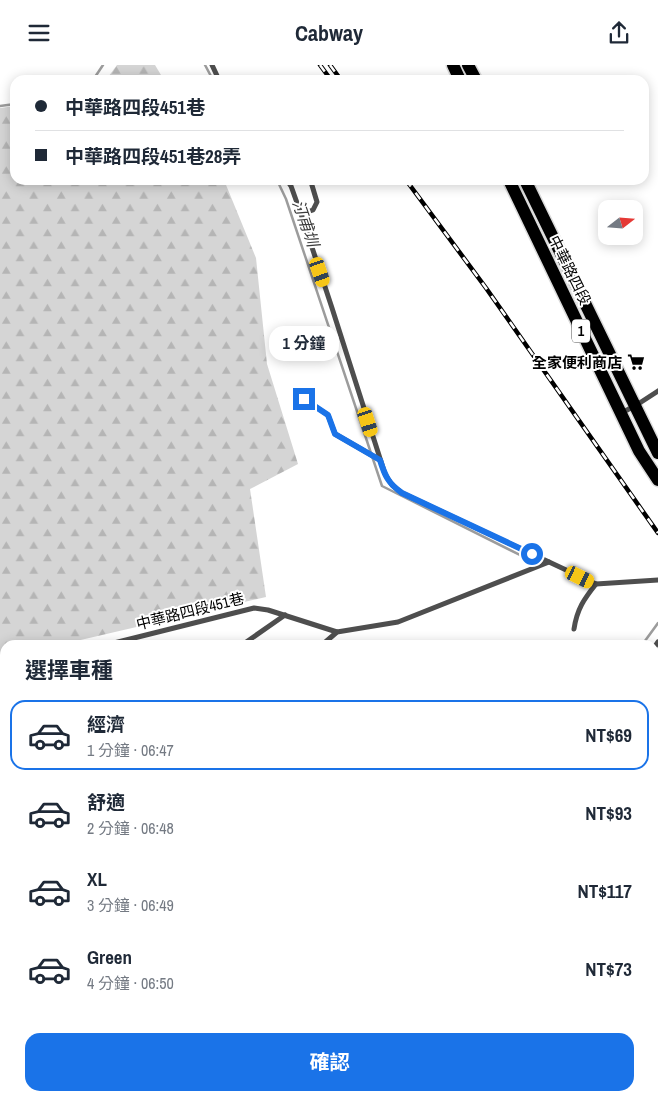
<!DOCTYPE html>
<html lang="zh-TW">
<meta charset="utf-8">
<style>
body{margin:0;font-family:"Archivo Narrow","Noto Sans TC",sans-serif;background:#f6f6f7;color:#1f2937;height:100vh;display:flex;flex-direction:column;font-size:19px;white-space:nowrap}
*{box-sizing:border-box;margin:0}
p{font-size:16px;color:#747a83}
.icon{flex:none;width:28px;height:28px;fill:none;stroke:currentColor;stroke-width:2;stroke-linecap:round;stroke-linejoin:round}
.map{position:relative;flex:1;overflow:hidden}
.side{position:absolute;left:0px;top:575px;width:659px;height:461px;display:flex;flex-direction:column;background:#fff;border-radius:15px 15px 0 0;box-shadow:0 2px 12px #0003}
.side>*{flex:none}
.guide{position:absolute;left:10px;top:10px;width:639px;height:110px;border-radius:15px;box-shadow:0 2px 12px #0003;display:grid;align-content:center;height:110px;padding:0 25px;background:#fff}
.needle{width:32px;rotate:73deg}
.buttons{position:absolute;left:598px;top:135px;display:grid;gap:10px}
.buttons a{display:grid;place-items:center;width:45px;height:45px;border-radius:10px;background:#fff;box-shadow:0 2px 12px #0003;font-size:25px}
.end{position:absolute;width:22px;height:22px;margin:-11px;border:6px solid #1a73e8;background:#fff;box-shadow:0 0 0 2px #fff}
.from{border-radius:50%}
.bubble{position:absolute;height:35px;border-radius:15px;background:#fff;box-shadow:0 2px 12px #0003;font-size:16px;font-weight:700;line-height:35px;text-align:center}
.car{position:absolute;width:15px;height:30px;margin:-15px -8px;border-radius:6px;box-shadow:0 0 4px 1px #0007;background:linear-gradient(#f5c518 24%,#345 0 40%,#f5c518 0 76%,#345 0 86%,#f5c518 0)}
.guide b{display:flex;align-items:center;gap:18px;height:48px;font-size:19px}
.guide b+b{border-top:1px solid #e0e1e3}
.guide i{width:12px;height:12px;background:#1f2937}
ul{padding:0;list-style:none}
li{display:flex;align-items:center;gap:15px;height:70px;margin:0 10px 8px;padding:0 15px;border:2px solid transparent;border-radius:15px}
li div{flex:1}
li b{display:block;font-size:19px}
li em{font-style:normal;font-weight:700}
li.on{border-color:#1a73e8}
li>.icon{width:45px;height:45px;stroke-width:1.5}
h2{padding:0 25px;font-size:22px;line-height:60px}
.primary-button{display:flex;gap:10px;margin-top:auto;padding:10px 25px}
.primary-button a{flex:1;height:58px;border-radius:15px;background:#1a73e8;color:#fff;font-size:20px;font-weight:700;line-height:58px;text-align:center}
header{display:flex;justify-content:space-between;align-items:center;height:65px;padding:0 25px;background:#fff;font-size:22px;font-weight:700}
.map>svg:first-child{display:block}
.forest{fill:url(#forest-firs)}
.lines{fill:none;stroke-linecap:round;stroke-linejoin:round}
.stream{stroke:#9c9c9c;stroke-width:2.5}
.primary-casing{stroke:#dbdbdb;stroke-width:15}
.lane{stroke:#4e4e4e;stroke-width:5}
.primary{stroke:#000;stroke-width:12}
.rail-casing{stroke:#000;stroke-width:4.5}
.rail{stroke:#fff;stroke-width:2.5;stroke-dasharray:8;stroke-linecap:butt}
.route{stroke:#1a73e8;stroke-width:6}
.labels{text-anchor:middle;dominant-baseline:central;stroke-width:4;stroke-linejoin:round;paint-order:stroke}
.shield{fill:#fff;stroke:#4c4c4c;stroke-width:1}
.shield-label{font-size:14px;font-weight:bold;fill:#000}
.street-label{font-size:15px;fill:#000;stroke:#fff}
.poi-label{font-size:15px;font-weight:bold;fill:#000;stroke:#fff;text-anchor:end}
.water-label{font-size:16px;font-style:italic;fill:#3d3d3d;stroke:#fff}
</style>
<header><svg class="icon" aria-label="menu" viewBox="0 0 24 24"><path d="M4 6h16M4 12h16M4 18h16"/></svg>Cabway<svg class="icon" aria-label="share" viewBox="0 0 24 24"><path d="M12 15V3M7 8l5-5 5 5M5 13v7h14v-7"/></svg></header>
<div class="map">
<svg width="658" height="1036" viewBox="0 0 658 1036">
<defs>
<pattern id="forest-firs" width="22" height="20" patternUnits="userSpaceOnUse" patternTransform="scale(1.25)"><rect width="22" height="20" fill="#d5d5d5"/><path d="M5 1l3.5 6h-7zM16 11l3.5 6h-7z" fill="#b5b5b5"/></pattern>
</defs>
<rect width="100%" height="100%" fill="#fff"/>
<g class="forest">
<polygon points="117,0 155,0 164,15 106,15"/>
<polygon points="15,41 15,115 224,115 256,193 267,299 298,399 250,424 266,532 59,580 5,580 5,593 0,594 0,43"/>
<polygon points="654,734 658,738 658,878 655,882 658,889 658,1021 654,1022"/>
<polygon points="5,836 5,1031 622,1031 619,1036 0,1036 0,837"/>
</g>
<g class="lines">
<g class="stream">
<polyline points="205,0 213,15"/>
<polyline points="93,15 103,0"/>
<polyline points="0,41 15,39"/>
<polyline points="277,115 286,134 382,421 532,496"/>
<polyline points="642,580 658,558"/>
<polyline points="0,973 5,977"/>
</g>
<g class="primary-casing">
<g id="primary">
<polyline points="453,0 460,15"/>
<polyline points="468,0 476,15"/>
<polyline points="509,115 639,386 658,415"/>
<polyline points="525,115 658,388"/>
</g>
</g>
<g class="lane">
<polyline points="212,0 219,15"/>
<polyline points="287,115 291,121 301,149 332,243 385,409 392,420 402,428 596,519 658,515"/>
<polyline points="301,149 313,145 317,137 311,117"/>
<polyline points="304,334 328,350 335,369 380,395"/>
<polyline points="621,348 635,341 658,326"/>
<path d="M 574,564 C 577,544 584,534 596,519"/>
<polyline points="106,580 254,543 268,545 337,567"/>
<polyline points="242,580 285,550"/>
<polyline points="322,580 337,567 398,557 549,497"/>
<polyline points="654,583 658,577"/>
<polyline points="0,607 5,605"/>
<polyline points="0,700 5,699"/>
<polyline points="654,867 658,864"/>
<polyline points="293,1031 296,1036"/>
<polyline points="364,1031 368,1036"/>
<polyline points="437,1031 440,1036"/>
<polyline points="412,1036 418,1031"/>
</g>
<use href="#primary" class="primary"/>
<g class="rail-casing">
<g id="rail">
<polyline points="320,0 331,15"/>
<polyline points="330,0 341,15"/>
<polyline points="406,115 486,223 658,468"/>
</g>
</g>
<use href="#rail" class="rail"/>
</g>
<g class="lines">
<path class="route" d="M 304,334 L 328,350 L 335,369 L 380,395 C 385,411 388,418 402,428 L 532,489"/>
</g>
<defs>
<g id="supermarket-bare" transform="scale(1.35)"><path d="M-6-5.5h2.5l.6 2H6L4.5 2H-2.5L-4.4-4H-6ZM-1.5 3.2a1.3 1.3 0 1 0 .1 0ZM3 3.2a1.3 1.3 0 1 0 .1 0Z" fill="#000" stroke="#fff" stroke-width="2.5" paint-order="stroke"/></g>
</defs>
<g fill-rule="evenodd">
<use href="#supermarket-bare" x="636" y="297"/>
</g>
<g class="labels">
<rect class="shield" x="572" y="254.5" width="18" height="23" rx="4"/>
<g class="shield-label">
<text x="581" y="266">1</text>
</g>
<g class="street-label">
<text transform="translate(570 205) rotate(64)">中華路四段</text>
<text transform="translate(190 546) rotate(-14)">中華路四段451巷</text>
</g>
<g class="poi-label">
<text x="622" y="297">全家便利商店</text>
</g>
<g class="water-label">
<text transform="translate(306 158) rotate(71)">汀甫圳</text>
</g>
</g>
</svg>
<div class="buttons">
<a><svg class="needle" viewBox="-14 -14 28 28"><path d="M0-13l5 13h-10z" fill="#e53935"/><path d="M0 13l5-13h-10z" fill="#747a83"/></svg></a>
</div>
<i class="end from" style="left:532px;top:489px"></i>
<i class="end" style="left:304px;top:334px"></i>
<div class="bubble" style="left:269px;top:261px;width:70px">1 分鐘</div>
<i class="car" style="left:320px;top:207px;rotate:161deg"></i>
<i class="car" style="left:368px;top:357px;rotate:162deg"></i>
<i class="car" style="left:580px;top:512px;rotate:116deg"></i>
<div class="guide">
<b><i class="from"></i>中華路四段451巷</b>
<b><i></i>中華路四段451巷28弄</b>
</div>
<section class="side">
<h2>選擇車種</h2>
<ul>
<li class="on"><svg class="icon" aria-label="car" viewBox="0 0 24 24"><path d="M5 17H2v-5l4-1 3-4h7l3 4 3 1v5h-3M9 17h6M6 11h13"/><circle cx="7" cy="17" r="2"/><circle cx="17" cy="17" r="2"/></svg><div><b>經濟</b><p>1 分鐘 · 06:47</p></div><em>NT$69</em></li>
<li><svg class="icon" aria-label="car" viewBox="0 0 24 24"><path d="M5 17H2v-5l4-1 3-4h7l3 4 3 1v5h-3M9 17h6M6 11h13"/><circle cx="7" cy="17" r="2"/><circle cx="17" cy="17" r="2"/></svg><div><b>舒適</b><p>2 分鐘 · 06:48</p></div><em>NT$93</em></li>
<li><svg class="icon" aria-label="car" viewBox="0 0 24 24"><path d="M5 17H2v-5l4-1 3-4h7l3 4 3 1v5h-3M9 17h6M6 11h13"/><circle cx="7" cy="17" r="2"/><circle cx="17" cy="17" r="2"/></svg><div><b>XL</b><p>3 分鐘 · 06:49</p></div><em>NT$117</em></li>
<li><svg class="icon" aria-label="car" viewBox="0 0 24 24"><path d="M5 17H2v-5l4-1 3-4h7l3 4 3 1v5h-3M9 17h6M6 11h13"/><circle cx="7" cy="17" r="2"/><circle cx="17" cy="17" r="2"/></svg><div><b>Green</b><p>4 分鐘 · 06:50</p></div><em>NT$73</em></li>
</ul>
<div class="primary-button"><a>確認</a></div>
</section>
</div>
